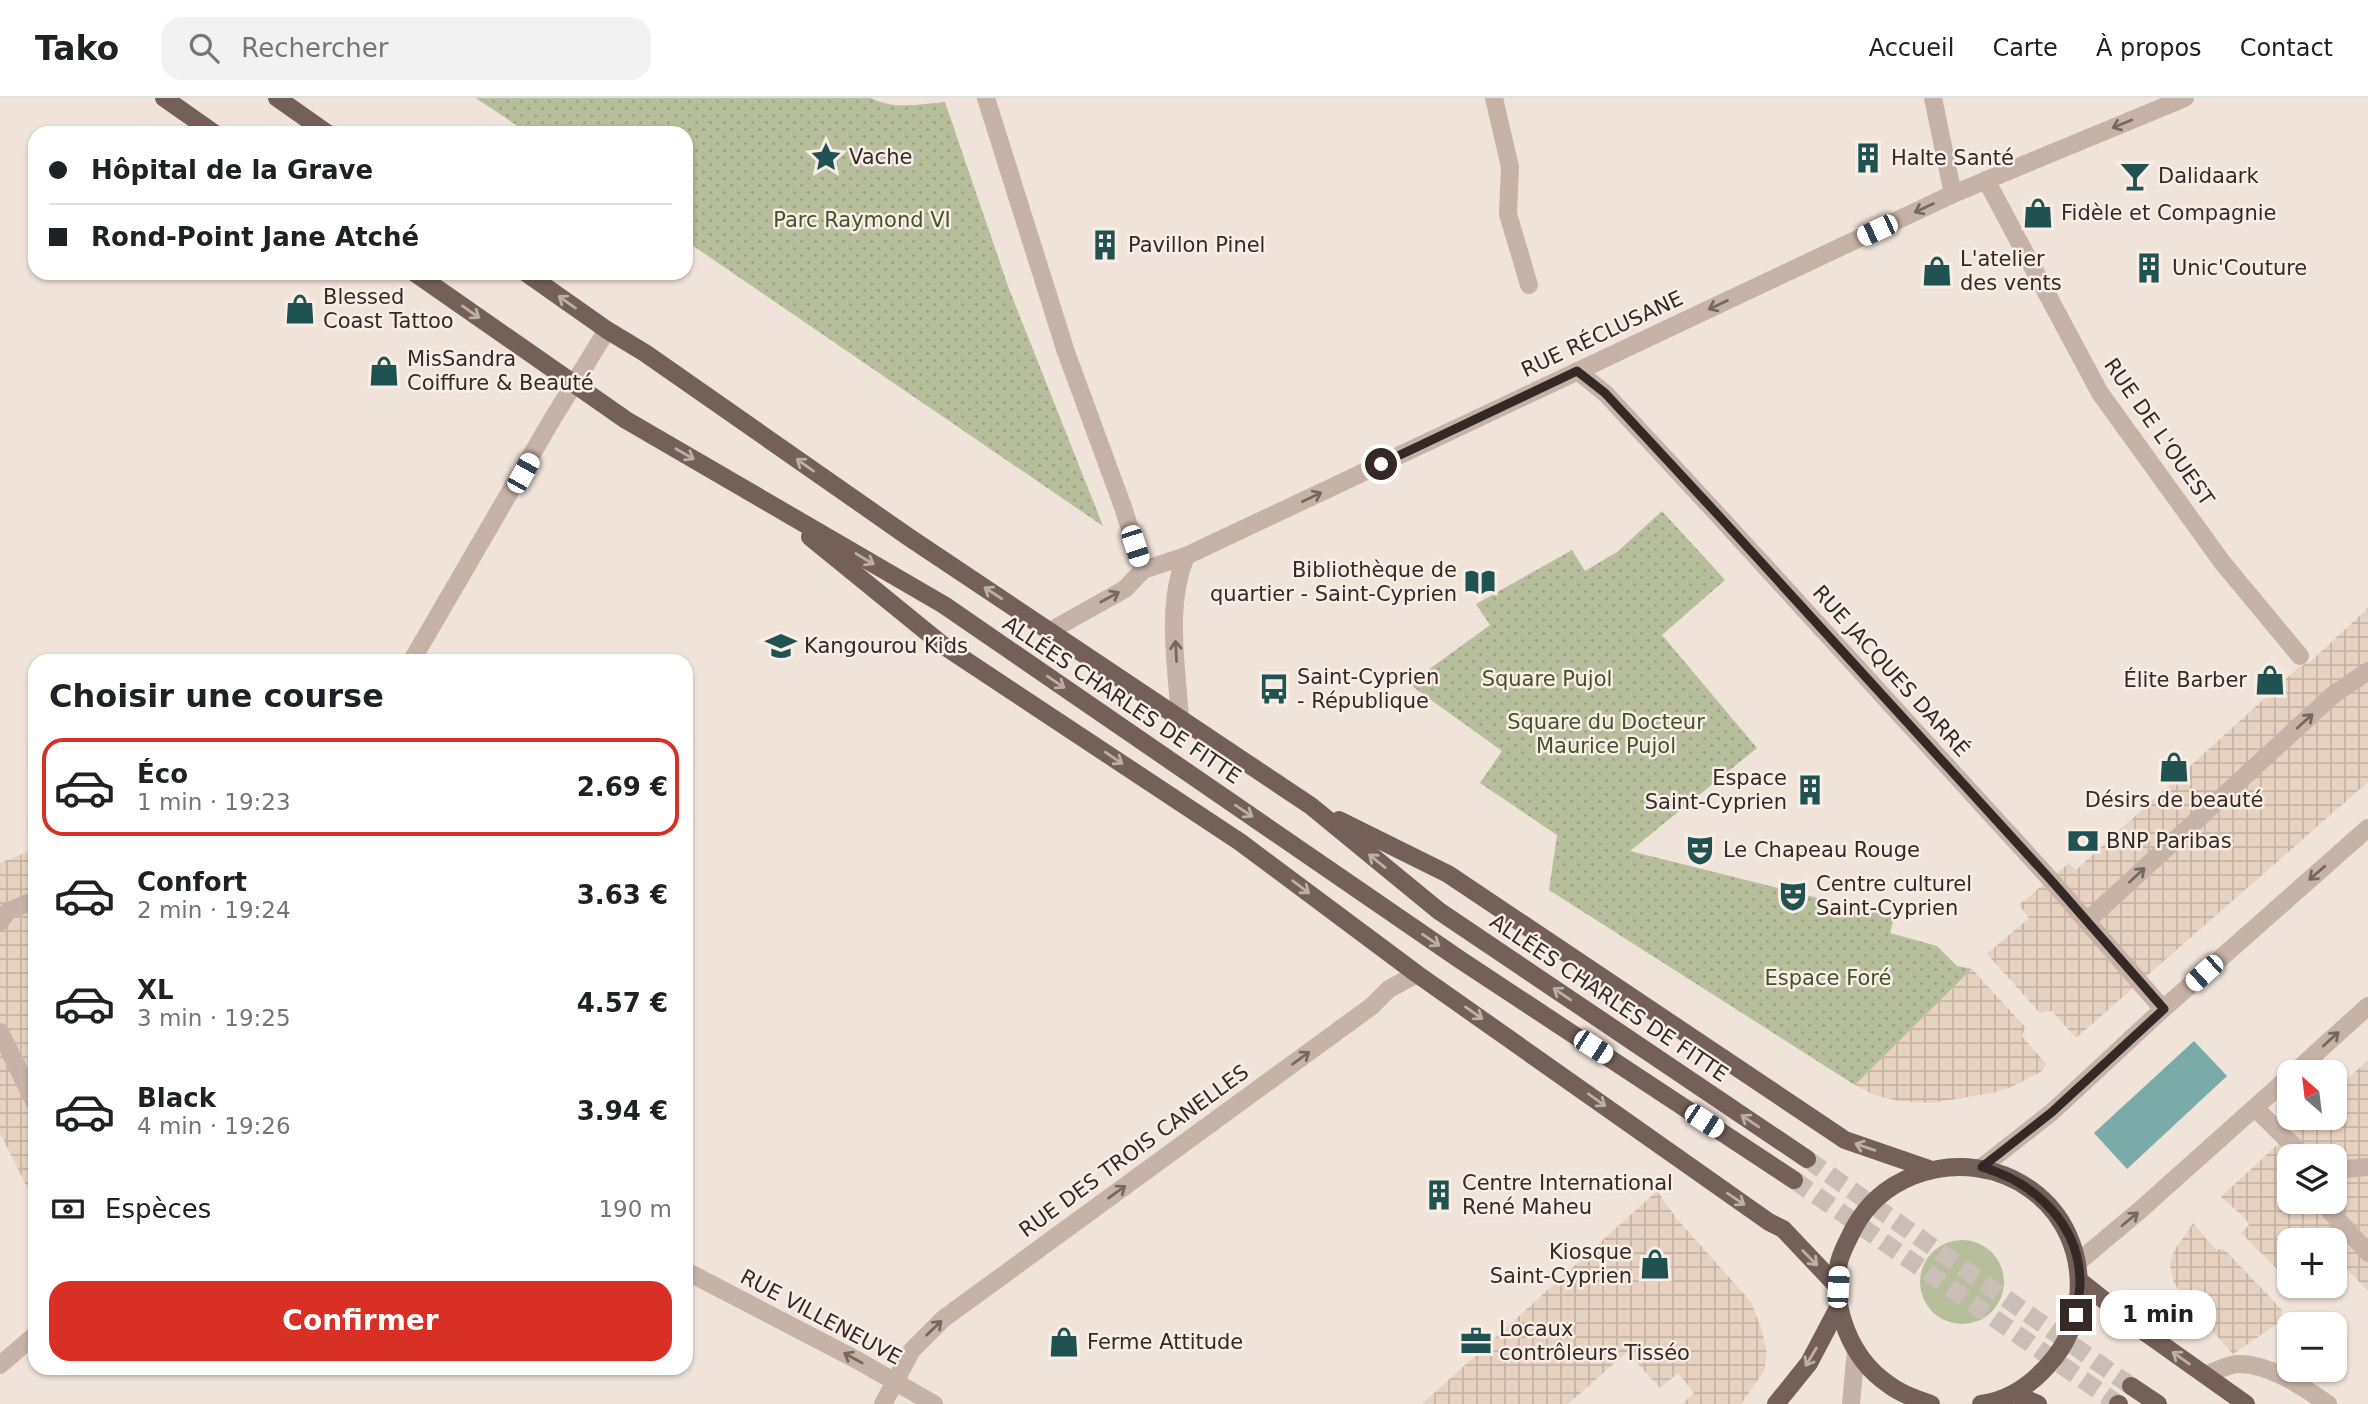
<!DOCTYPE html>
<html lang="fr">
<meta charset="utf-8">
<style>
body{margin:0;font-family:"DejaVu Sans",sans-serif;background:#f2f2f2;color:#202124;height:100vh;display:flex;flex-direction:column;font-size:26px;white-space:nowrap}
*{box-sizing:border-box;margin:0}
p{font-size:23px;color:#757577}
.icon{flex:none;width:38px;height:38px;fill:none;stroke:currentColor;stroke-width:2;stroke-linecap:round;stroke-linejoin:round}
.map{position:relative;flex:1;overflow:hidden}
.panel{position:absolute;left:28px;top:556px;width:665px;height:721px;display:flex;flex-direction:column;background:#fff;border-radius:21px;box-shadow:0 2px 5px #0004}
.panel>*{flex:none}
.top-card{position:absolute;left:28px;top:28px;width:665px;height:154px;border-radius:21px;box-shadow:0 2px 5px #0004;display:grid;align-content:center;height:154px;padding:0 21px;background:#fff}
.needle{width:46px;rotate:332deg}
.buttons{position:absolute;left:2277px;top:962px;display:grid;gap:14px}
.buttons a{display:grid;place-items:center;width:70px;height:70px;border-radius:14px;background:#fff;box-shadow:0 2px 5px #0004;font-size:35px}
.end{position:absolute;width:32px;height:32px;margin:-16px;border:9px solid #342927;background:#fff;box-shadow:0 0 0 4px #fff}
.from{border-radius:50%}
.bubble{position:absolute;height:49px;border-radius:21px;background:#fff;box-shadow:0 2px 5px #0004;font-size:23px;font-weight:600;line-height:49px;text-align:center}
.car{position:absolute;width:21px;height:42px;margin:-21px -10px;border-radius:9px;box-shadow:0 0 5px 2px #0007;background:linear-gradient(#fff 24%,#345 0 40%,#fff 0 76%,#345 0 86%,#fff 0)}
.top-card b{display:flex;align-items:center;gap:24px;height:66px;font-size:26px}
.top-card b+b{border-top:2px solid #e0e0e0}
.top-card i{width:18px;height:18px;background:#202124}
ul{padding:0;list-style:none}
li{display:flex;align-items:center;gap:21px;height:98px;margin:0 14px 10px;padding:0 7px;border:4px solid transparent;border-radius:21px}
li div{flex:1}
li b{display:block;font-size:26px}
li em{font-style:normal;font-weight:600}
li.current{border-color:#d93025}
li>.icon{width:63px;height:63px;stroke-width:1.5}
h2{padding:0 21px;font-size:32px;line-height:84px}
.pay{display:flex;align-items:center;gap:18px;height:77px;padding:0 21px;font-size:26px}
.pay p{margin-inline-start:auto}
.primary-button{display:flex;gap:14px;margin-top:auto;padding:14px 21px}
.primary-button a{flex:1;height:80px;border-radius:21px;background:#d93025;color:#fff;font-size:28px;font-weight:600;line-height:80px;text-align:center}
header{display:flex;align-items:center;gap:42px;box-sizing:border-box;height:98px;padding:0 35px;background:#fff;border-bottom:2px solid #e0e0e0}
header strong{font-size:33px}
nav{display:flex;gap:38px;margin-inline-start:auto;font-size:24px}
.search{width:490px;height:63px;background:#f2f2f2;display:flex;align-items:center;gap:18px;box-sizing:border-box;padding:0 24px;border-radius:21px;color:#757577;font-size:26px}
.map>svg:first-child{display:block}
.green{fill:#b6be9b}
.park{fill:url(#park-dots)}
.plaza{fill:url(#plaza-grid);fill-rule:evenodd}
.water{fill:#7aaba8}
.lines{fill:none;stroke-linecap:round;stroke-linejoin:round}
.primary-tunnel{stroke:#cabeb6;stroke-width:18;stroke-dasharray:18 9;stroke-linecap:butt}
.service{stroke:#c7b2a7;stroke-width:18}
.minor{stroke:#c7b2a7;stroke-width:18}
.tertiary{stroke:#c7b2a7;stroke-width:18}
.primary{stroke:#755f59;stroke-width:18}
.oneway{stroke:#766761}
.oneway2{stroke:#bdaea7}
.route{stroke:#342927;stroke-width:9}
.labels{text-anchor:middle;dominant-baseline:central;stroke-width:5;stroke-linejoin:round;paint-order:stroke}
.poi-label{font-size:21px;fill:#342927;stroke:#f8eee6;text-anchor:start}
.park-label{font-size:21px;fill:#47502c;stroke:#f8eee6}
.street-label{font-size:21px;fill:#342927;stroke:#f8eee6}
</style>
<header>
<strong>Tako</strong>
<div class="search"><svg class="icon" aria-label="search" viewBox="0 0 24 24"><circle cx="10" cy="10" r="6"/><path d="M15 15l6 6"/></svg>Rechercher</div>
<nav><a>Accueil</a><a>Carte</a><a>À propos</a><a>Contact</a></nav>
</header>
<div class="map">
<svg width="2368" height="1306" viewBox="0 0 2368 1306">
<defs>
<pattern id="park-dots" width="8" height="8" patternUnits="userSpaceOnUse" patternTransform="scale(1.75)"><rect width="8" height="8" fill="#b6be9b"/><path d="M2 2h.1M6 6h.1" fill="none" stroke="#9da386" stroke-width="1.8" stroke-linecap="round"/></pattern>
<pattern id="plaza-grid" width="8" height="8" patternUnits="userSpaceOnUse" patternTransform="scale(1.75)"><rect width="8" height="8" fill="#e7d2c1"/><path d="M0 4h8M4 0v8" fill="none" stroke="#c7b4a6"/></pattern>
</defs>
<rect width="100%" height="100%" fill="#f0e3da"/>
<circle class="green" cx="1962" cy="1184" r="42"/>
<g class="park">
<path d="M 476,0 L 871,0 C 893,12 921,6 945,4 L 1009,191 L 1103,428 L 686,143 L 686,35 L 528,35 Z"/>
<polygon points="1662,413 1725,482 1662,537 1757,650 1630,753 1894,819 1890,835 1937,848 1957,868 1972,871 1855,987 1549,792 1557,737 1480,685 1502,653 1409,586 1490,527 1476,506 1572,452 1585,473 1617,454"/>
</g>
<g class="plaza">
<polygon points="2368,510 2368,684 2076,940 2052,913 2040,915 1987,856 2029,820 2019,807 2069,765 2076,772 2298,570 2311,563"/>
<polygon points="35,751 35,1105 0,1035 0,765"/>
<polygon points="1972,871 2025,929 2022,938 2046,966 2042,973 2011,989 1993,995 1931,1005 1899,1003 1874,997 1855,987"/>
<path d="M 2368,962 L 2368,1193 L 2337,1161 L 2335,1163 L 2334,1143 L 2289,1143 L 2289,1183 L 2241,1135 L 2249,1127 L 2245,1120 L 2221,1099 L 2306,1020 L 2334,1020 L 2335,993 ZM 2289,1059 L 2334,1059 L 2334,1104 L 2289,1104 Z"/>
<polygon points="1657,1093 1676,1120 1751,1204 1762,1233 1767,1256 1764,1273 1741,1306 1682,1306 1694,1295 1678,1275 1660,1290 1627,1254 1568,1306 1422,1306"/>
<polygon points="2194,1124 2195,1128 2216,1152 2224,1151 2282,1212 2281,1223 2233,1256 2188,1206 2174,1185 2170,1166 2174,1153"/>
</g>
<polygon class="water" points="2194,943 2227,978 2127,1071 2094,1035"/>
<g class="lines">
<g class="primary-tunnel">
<polyline points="1807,1061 2131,1288"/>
<polyline points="1794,1082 2118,1306"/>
</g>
<g class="service">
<polyline points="986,0 1066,254 1123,409 1143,472"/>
<polyline points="1494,0 1510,69 1508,116 1529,187"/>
<path d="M 1180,621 C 1177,569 1165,508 1186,458"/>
<path d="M 2205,1277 C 2214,1274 2227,1267 2237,1266 C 2269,1265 2303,1289 2328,1306"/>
</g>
<g class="minor">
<polyline points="1933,0 1953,96"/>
<polyline points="1986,82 2100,295 2222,464 2300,558"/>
<polyline points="1577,273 1605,295 1719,418 2050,781 2163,911"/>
<polyline points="1050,533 1125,491 1143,472 1186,458 1953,96 2185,0"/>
<polyline points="411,564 550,325 607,232"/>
<polyline points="2087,823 2308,620 2333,597 2368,573"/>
<polyline points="0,824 8,813 35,802"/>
<polyline points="0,934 35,1005"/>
<polyline points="2255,1010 2305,1059"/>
<polyline points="2334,1072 2368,1069"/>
<polyline points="2327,1104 2329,1112 2368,1155"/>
<polyline points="686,1173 857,1262 934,1306"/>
<polyline points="0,1267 35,1237"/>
<polyline points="883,1306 912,1252 943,1221 1372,908 1389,891 1417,876"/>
<polyline points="1851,1306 1856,1252"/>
</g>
<g class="tertiary">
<polyline points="2294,975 2368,908"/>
<polyline points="1982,1069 2052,1014 2163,911 2368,730"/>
<polyline points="2077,1165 2139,1113 2289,979"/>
</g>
<g class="primary">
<polyline points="164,0 214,35"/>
<polyline points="277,0 327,35"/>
<polyline points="415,175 626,322 944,507 1459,861 1794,1082"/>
<polyline points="526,175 607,232 645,255 910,440 1311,708 1439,813 1807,1061"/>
<polyline points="810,439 944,548 1240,744 1417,876 1769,1124 1783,1131 1838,1189"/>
<polyline points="1339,722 1448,776 1845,1042 1929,1071"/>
<polyline points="2080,1183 2143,1233 2246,1306"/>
<polyline points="2131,1288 2158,1306"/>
<polyline points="2014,1296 2038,1306"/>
<polyline points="1776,1306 1809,1265 1839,1208"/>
<path d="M 1931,1306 C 1916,1301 1901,1296 1888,1286 C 1850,1260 1831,1209 1839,1164 C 1842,1152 1849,1140 1854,1130 C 1867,1106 1888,1088 1913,1078 C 1998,1045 2088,1107 2078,1201 C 2076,1222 2068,1242 2055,1259 C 2036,1283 2012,1302 1981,1306"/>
<polyline points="2118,1306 2119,1306"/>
</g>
</g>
<defs><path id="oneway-shaft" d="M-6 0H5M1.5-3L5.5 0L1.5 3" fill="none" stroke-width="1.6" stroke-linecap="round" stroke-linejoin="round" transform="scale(1.75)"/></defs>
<g class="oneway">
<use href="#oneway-shaft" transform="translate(2122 26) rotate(158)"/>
<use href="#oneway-shaft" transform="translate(1924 110) rotate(155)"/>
<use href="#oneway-shaft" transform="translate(1718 207) rotate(155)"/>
<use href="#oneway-shaft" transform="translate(1312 399) rotate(-25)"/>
<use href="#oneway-shaft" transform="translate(1110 499) rotate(-29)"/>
<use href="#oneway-shaft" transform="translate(1176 553) rotate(-93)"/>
<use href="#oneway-shaft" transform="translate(2305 623) rotate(-42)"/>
<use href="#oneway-shaft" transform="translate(2317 775) rotate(139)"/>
<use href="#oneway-shaft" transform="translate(2137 777) rotate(-43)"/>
<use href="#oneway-shaft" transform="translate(2331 941) rotate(-42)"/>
<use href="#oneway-shaft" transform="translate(1301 960) rotate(-36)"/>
<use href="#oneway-shaft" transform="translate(1117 1094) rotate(-36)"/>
<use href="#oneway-shaft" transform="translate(2130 1121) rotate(-40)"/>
<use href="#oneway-shaft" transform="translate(934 1230) rotate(-44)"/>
<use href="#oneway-shaft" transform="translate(853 1260) rotate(-151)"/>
</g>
<g class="oneway2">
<use href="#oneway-shaft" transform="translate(567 204) rotate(-145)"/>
<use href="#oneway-shaft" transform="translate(471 214) rotate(35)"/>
<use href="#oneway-shaft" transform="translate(685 356) rotate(30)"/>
<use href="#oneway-shaft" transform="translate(805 367) rotate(-145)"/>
<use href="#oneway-shaft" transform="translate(865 461) rotate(31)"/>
<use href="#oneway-shaft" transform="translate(993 495) rotate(-147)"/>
<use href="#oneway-shaft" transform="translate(1056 584) rotate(34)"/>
<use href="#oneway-shaft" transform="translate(1114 660) rotate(34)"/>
<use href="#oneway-shaft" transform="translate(1244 713) rotate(34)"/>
<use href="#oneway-shaft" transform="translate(1377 763) rotate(-141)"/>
<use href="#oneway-shaft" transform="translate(1301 789) rotate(37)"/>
<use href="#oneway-shaft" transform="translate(1431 842) rotate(34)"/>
<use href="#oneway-shaft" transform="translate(1562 896) rotate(-146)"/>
<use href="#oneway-shaft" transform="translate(1474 915) rotate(35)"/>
<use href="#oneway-shaft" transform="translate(1597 1002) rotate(36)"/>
<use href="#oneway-shaft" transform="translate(1750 1023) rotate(-146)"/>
<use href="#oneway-shaft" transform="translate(1865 1049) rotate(-161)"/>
<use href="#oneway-shaft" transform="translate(1736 1101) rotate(34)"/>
<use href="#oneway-shaft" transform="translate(1810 1160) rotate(46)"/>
<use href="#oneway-shaft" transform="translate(1811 1259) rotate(121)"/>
<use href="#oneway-shaft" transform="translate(2181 1260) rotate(-145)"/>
</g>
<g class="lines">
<path class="route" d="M 1381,366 L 1577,273 L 1605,295 L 1719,418 L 2050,781 L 2164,911 L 2052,1014 L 1982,1069 C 2034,1084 2080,1126 2080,1185 C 2080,1195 2077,1206 2076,1217"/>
</g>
<defs>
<g id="sight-bare" transform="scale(2.415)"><path d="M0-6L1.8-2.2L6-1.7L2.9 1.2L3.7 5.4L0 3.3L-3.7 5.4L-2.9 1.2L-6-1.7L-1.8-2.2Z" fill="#1f5250" stroke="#f8eee6" stroke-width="2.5" paint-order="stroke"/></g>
<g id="building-bare" transform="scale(2.415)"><path d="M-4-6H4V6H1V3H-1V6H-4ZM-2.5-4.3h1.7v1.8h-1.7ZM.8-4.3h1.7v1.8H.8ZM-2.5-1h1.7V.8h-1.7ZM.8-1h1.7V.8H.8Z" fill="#1f5250" stroke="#f8eee6" stroke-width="2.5" paint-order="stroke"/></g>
<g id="bar-bare" transform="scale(2.415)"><path d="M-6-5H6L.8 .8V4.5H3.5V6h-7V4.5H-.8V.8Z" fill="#1f5250" stroke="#f8eee6" stroke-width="2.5" paint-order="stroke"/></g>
<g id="shop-bare" transform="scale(2.415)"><path d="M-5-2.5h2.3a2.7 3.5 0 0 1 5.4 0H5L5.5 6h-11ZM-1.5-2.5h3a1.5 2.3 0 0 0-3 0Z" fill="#1f5250" stroke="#f8eee6" stroke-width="2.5" paint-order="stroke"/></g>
<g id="library-bare" transform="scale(2.415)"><path d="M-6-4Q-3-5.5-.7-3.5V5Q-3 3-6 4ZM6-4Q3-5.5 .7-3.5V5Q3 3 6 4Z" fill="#1f5250" stroke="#f8eee6" stroke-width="2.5" paint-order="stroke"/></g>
<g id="school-bare" transform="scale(2.415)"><path d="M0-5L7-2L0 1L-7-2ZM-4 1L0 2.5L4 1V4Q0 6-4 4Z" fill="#1f5250" stroke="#f8eee6" stroke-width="2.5" paint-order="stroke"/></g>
<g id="bus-bare" transform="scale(2.415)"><path d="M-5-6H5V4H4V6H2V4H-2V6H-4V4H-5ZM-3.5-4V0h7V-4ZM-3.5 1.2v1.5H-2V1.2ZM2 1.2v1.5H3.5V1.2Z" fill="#1f5250" stroke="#f8eee6" stroke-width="2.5" paint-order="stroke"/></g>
<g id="bank-bare" transform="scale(2.415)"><path d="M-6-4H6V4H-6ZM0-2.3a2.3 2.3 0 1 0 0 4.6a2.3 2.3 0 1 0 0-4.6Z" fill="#1f5250" stroke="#f8eee6" stroke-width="2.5" paint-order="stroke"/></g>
<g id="theatre-bare" transform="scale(2.415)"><path d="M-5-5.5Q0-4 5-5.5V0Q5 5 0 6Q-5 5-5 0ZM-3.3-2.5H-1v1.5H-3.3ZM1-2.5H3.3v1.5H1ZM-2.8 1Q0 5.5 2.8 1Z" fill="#1f5250" stroke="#f8eee6" stroke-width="2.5" paint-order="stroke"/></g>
<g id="office-bare" transform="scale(2.415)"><path d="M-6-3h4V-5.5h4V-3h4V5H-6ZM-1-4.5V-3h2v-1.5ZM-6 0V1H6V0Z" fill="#1f5250" stroke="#f8eee6" stroke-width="2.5" paint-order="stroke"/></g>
</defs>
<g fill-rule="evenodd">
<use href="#sight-bare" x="826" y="59"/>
<use href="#building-bare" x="1868" y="60"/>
<use href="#bar-bare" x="2135" y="78"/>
<use href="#shop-bare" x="2038" y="115"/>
<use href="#building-bare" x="1105" y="147"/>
<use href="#building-bare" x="2149" y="170"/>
<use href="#shop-bare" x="1937" y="173"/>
<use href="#shop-bare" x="300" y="211"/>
<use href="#shop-bare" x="384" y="273"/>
<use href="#library-bare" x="1480" y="484"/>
<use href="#school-bare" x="781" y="548"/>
<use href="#shop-bare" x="2270" y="582"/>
<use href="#bus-bare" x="1274" y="591"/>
<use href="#shop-bare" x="2174" y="669"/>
<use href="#building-bare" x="1810" y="692"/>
<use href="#bank-bare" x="2083" y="743"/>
<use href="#theatre-bare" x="1700" y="752"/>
<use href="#theatre-bare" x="1793" y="798"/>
<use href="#building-bare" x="1439" y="1097"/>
<use href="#shop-bare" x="1655" y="1166"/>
<use href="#office-bare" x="1476" y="1243"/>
<use href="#shop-bare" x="1064" y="1244"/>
</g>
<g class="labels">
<g class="poi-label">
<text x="849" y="59">Vache</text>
<text x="1891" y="60">Halte Santé</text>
<text x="2158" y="78">Dalidaark</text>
<text x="2061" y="115">Fidèle et Compagnie</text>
<text x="1128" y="147">Pavillon Pinel</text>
<text x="1960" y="161">L'atelier<tspan x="1960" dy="24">des vents</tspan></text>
<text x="2172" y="170">Unic'Couture</text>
<text x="323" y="199">Blessed<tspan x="323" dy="24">Coast Tattoo</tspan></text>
<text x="407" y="261">MisSandra<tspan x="407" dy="24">Coiffure &amp; Beauté</tspan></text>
<text x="1457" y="472" text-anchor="end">Bibliothèque de<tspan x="1457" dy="24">quartier - Saint-Cyprien</tspan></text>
<text x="804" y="548">Kangourou Kids</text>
<text x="1297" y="579">Saint-Cyprien<tspan x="1297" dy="24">- République</tspan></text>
<text x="2247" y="582" text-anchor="end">Élite Barber</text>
<text x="1787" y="680" text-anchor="end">Espace<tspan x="1787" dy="24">Saint-Cyprien</tspan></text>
<text x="2174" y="702" text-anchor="middle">Désirs de beauté</text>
<text x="2106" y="743">BNP Paribas</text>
<text x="1723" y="752">Le Chapeau Rouge</text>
<text x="1816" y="786">Centre culturel<tspan x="1816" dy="24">Saint-Cyprien</tspan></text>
<text x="1462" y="1085">Centre International<tspan x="1462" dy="24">René Maheu</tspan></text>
<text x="1632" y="1154" text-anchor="end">Kiosque<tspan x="1632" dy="24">Saint-Cyprien</tspan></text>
<text x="1499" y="1231">Locaux<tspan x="1499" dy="24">contrôleurs Tisséo</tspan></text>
<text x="1087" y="1244">Ferme Attitude</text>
</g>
<g class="park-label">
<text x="862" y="122">Parc Raymond VI</text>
<text x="1547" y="581">Square Pujol</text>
<text x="1606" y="624">Square du Docteur<tspan x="1606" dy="24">Maurice Pujol</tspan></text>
<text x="1828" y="880">Espace Foré</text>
</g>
<g class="street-label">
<text transform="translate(1602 236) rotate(-25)">RUE RÉCLUSANE</text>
<text transform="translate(2159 334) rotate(55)">RUE DE L'OUEST</text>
<text transform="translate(1891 573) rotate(48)">RUE JACQUES DARRÉ</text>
<text transform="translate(1122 602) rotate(34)">ALLÉES CHARLES DE FITTE</text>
<text transform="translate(1609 900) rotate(34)">ALLÉES CHARLES DE FITTE</text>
<text transform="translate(1134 1053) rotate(-36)">RUE DES TROIS CANELLES</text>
<text transform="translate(821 1219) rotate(28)">RUE VILLENEUVE</text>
</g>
</g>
</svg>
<div class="buttons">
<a><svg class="needle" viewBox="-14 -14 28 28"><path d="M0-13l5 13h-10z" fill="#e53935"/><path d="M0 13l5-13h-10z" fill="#757577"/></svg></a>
<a><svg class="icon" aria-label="layers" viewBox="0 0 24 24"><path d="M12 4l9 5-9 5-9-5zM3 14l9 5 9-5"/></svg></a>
<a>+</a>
<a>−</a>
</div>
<i class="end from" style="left:1381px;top:366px"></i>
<i class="end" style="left:2076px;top:1217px"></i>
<div class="bubble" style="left:2100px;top:1192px;width:116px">1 min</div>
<i class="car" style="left:1877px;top:132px;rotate:245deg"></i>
<i class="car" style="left:523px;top:375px;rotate:29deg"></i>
<i class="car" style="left:1135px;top:448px;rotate:162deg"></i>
<i class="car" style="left:2204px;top:875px;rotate:228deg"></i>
<i class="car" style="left:1593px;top:949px;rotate:123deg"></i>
<i class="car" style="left:1704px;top:1023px;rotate:123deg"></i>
<i class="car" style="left:1838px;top:1189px;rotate:3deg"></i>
<div class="top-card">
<b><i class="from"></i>Hôpital de la Grave</b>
<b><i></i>Rond-Point Jane Atché</b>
</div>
<section class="panel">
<h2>Choisir une course</h2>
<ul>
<li class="current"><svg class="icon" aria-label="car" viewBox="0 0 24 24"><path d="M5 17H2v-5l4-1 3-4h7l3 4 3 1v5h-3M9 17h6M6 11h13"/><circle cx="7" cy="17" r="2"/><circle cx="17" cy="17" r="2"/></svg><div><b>Éco</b><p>1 min · 19:23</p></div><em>2.69 €</em></li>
<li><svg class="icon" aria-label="car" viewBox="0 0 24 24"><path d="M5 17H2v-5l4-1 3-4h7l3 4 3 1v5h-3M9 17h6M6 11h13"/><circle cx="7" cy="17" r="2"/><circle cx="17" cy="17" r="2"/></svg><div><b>Confort</b><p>2 min · 19:24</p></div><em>3.63 €</em></li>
<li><svg class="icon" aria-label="car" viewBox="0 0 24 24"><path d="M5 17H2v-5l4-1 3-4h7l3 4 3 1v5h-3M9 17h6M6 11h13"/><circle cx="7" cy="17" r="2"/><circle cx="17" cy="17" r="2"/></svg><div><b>XL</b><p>3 min · 19:25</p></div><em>4.57 €</em></li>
<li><svg class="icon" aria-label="car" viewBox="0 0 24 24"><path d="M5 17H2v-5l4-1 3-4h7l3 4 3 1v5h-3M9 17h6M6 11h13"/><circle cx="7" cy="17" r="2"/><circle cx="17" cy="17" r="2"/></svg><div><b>Black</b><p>4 min · 19:26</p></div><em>3.94 €</em></li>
</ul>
<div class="pay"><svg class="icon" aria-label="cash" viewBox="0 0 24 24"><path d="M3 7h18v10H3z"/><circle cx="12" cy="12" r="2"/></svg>Espèces<p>190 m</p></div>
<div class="primary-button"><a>Confirmer</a></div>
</section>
</div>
